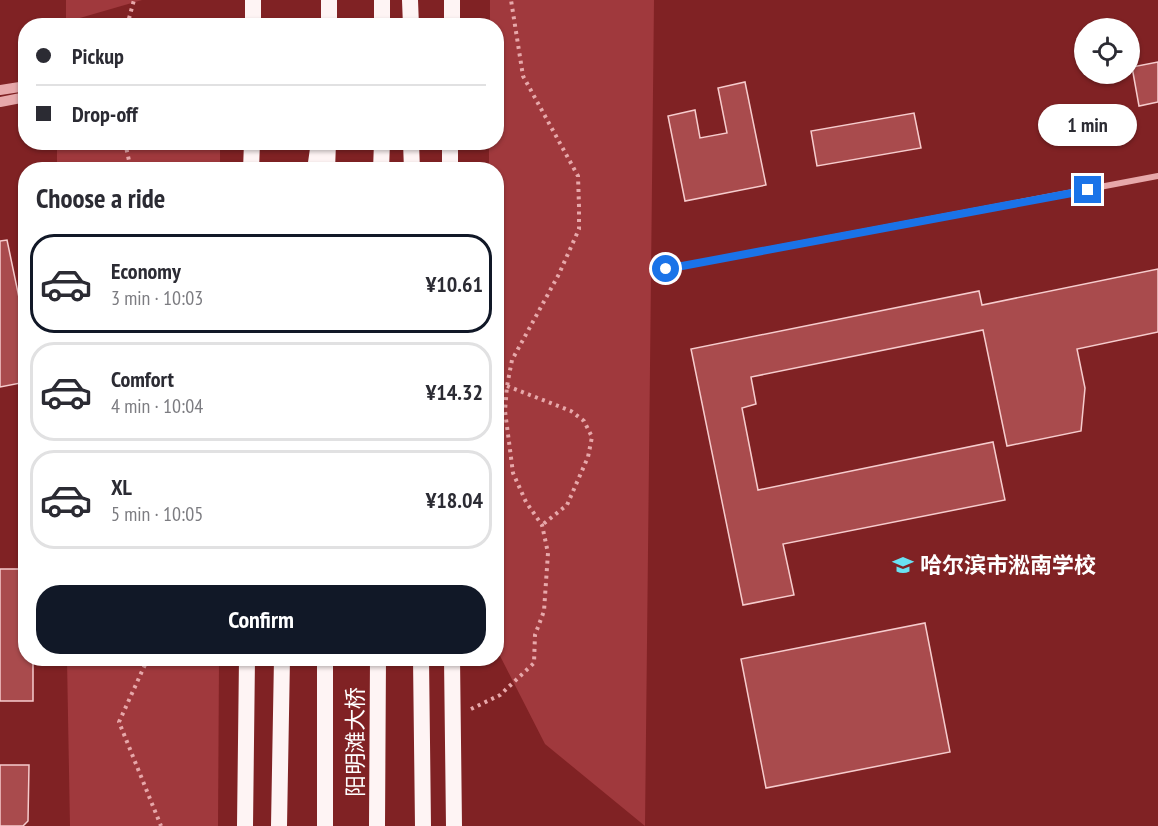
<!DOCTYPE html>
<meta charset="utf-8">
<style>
body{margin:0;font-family:"PT Sans Narrow","Noto Sans SC",sans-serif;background:#f7f7f7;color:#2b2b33;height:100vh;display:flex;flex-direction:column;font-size:22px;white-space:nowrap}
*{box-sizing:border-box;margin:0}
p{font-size:20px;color:#7c7c81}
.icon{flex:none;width:33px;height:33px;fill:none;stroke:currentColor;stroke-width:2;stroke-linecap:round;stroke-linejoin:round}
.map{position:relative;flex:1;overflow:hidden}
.drawer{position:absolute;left:18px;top:162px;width:486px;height:504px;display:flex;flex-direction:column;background:#fff;border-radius:24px;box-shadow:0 2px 4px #0004}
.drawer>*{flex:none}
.top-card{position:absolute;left:18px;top:18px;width:486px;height:132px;border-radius:24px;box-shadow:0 2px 4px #0004;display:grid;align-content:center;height:132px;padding:0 18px;background:#fff}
.controls{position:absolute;left:1074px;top:18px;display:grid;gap:12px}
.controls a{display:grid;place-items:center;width:66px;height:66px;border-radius:50%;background:#fff;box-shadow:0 2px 4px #0004;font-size:30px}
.end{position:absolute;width:27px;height:27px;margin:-14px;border:8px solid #1a73e8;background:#fff;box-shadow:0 0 0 3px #fff}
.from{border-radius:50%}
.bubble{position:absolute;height:42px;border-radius:21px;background:#fff;box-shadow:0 2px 4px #0004;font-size:20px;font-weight:700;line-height:42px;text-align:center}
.top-card b{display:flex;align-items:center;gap:21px;height:57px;font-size:22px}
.top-card b+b{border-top:2px solid #e1e1e2}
.top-card i{width:15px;height:15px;background:#2b2b33}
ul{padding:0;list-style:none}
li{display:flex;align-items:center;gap:18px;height:99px;margin:0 12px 9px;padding:0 6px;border:3px solid #e1e1e2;border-radius:24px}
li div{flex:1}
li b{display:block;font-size:22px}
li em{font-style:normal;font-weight:700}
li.current{border-color:#111827}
li>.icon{width:54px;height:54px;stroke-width:1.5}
h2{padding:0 18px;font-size:27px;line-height:72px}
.button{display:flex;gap:12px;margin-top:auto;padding:12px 18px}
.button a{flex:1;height:69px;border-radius:24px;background:#111827;color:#fff;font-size:24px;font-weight:700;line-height:69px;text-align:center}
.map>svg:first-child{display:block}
.green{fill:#a0393d}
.building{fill:#a94b4d;stroke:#f6cccd;stroke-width:1.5}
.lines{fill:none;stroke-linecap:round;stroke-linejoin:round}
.path{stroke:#e7a8aa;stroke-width:4;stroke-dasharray:3 4.5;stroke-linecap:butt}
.minor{stroke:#e7a8aa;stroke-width:6}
.tertiary{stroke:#e7a8aa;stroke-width:10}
.trunk{stroke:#fef4f4;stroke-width:16}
.route{stroke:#1a73e8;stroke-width:8}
.labels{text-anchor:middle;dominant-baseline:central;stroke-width:4.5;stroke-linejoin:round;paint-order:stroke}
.poi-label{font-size:22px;font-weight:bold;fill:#fff;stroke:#802224;text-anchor:start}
.street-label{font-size:22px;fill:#fff;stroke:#802224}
</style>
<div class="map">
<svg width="1158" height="826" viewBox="0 0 1158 826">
<rect width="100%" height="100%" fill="#802224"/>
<g class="green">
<polygon points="66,0 142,0 66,22"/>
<polygon points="490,0 654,0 645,826 545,744 497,650 496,170 489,169 489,143 496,142 496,26 490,25"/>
<rect x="57" y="143" width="163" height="26"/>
<polygon points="67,659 219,659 218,826 70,826"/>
</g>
<g class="building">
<polygon points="1158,62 1158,102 1139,106 1132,67"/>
<polygon points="745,82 766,185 685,201 668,116 695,110 700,138 727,133 718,88"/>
<polygon points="914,113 921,148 817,166 811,131"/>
<polygon points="7,240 26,331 26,382 0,387 0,241"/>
<polygon points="1158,269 1158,332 1077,349 1085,388 1081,431 1007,446 983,330 751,377 756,404 742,408 758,490 993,442 1005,500 783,544 794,595 743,605 691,349 979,291 982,305"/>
<polygon points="0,569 26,569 26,658 33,658 33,701 0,701"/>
<polygon points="925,623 950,752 766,788 741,659"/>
<polygon points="0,765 29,765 28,821 23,826 0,826"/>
</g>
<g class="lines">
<g class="path">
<polyline points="127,26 134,0"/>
<polyline points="125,142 131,170"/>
<polyline points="507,386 571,411 584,421 592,437 588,457 567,505 542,525"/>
<polyline points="148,658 119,722 161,826"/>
<polyline points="471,709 500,695 534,663 535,635 544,611 548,553 542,525 526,502 513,473 505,411 507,386 512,360 559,274 579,229 579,206 578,176 523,76 511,0"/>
</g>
<polyline class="minor" points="666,269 1158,176"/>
<g class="tertiary">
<polyline points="0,90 26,86"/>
<polyline points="0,102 26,97"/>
</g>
<g class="trunk">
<polyline points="329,0 329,26"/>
<polyline points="382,0 382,26"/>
<polyline points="410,0 411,26"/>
<polyline points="253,26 253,0"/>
<polyline points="452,26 452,0"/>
<polyline points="411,142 412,170"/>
<polyline points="251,170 252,142"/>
<polyline points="315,170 319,142"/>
<polyline points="327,170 328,143"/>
<polyline points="381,170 382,142"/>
<polyline points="450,170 450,142"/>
<polyline points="421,658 423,826"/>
<polyline points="452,658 454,826"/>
<polyline points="245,826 247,658"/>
<polyline points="279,826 282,658"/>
<polyline points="325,826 325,658"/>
<polyline points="377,826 378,658"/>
</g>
</g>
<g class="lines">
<polyline class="route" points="666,269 1088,190"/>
</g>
<defs>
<g id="school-bare" transform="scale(1.62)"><path d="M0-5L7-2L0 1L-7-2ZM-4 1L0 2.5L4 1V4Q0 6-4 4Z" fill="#6ae2f3" stroke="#802224" stroke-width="2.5" paint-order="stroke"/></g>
</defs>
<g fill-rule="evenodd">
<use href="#school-bare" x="903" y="565"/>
</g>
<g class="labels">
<g class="poi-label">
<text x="920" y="565">哈尔滨市淞南学校</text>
</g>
<g class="street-label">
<text transform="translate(355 742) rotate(-90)">阳明滩大桥</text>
</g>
</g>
</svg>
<div class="controls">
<a><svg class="icon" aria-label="locate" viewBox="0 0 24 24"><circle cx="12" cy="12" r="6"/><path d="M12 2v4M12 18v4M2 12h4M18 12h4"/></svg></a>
</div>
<i class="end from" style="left:666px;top:269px"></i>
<i class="end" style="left:1088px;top:190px"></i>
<div class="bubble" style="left:1038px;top:104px;width:99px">1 min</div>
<div class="top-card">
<b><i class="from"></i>Pickup</b>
<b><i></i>Drop-off</b>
</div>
<section class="drawer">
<h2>Choose a ride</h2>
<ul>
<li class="current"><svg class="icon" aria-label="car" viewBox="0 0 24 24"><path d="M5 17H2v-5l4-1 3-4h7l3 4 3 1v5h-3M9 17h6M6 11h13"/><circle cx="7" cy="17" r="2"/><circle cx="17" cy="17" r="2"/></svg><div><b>Economy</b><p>3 min · 10:03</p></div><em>¥10.61</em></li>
<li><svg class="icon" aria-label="car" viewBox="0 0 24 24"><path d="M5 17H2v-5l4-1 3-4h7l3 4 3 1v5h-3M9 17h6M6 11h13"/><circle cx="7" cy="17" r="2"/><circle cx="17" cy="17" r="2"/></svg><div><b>Comfort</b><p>4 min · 10:04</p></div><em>¥14.32</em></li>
<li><svg class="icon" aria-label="car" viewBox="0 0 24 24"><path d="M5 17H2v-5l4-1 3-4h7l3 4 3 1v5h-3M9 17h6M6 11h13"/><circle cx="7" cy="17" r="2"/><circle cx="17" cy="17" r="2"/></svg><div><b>XL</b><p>5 min · 10:05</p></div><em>¥18.04</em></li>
</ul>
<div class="button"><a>Confirm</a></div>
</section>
</div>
